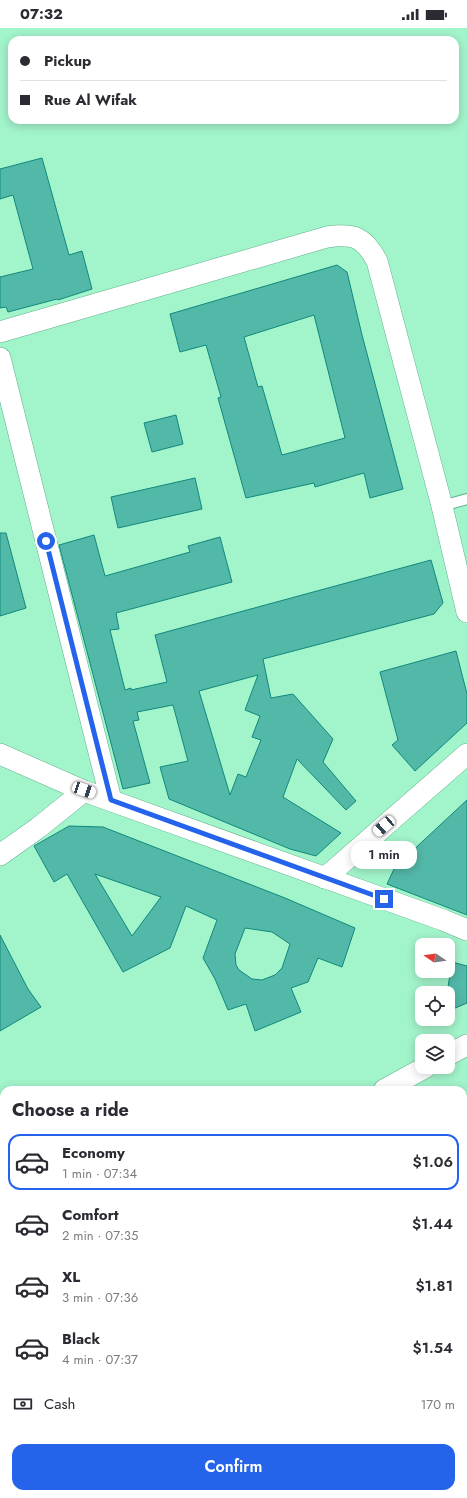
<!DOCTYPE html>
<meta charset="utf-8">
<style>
body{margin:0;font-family:Jost,sans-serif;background:#f2f2f3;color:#2b2b33;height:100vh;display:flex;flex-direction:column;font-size:15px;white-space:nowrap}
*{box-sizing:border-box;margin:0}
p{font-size:13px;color:#7c7c81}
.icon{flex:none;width:22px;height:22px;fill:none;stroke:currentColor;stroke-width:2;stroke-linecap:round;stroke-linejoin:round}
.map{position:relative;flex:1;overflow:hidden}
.details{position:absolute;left:0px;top:1058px;width:467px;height:412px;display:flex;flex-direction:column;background:#fff;border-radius:12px 12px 0 0;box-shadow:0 2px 10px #0003}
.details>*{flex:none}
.top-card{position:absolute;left:8px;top:8px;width:451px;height:88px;border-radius:12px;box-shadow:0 2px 10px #0003;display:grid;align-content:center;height:88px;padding:0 12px;background:#fff}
.needle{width:26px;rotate:283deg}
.fabs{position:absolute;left:415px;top:910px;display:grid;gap:8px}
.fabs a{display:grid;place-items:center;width:40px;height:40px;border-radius:8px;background:#fff;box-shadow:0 2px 10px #0003;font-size:20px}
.end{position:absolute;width:18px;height:18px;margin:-9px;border:5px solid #2563eb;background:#fff;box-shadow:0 0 0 2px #fff}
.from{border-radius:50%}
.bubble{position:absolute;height:28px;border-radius:12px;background:#fff;box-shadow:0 2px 10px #0003;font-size:13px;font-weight:600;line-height:28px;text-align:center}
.car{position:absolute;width:12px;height:24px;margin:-12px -6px;border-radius:5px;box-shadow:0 0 3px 1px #0007;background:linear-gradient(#fff 24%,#345 0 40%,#fff 0 76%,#345 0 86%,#fff 0)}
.top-card b{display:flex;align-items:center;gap:14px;height:38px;font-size:15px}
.top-card b+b{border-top:1px solid #e1e1e2}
.top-card i{width:10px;height:10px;background:#2b2b33}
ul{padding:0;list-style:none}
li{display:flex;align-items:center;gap:12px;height:56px;margin:0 8px 6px;padding:0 4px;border:2px solid transparent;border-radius:12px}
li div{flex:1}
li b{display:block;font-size:15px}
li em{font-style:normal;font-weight:600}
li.selected{border-color:#2563eb}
li>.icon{width:36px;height:36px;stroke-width:1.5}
h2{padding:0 12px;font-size:18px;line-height:48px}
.pay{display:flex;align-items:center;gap:10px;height:44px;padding:0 12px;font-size:15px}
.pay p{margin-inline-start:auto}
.cta{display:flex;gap:8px;margin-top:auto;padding:8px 12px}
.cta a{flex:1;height:46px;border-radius:12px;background:#2563eb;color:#fff;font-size:16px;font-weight:600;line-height:46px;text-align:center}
.status{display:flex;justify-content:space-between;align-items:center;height:28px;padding:0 20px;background:#fff;direction:ltr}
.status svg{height:11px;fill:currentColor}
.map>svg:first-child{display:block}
.building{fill:#52b8a8;stroke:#11897b;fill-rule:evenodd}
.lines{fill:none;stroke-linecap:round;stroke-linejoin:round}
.lane-casing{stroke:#60b18b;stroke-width:12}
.street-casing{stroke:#60b18b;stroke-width:22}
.lane{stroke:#fff;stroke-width:10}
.street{stroke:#fff;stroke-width:21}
.route{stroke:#2563eb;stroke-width:5}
</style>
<div class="status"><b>07:32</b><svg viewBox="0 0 49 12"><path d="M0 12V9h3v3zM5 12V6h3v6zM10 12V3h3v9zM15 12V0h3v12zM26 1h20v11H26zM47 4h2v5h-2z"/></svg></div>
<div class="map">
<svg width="467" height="1470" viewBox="0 0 467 1470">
<rect width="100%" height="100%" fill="#a2f4cb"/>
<g class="building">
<polygon points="42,130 69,227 82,223 92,261 58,272 57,271 8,284 6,279 0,280 0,249 33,241 13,167 0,171 0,141"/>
<path d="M 337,237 L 347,244 L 362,307 L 403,461 L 370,470 L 364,445 L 315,459 L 314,455 L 246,470 L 218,370 L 221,369 L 206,317 L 180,324 L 170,286 ZM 314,287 L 345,410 L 282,427 L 262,358 L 258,359 L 244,309 Z"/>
<polygon points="176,387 183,416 152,424 144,395"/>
<polygon points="195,450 202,481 118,500 111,469"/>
<polygon points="0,505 6,505 26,580 0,588"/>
<path d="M 94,507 L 105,548 L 190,524 L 188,518 L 220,509 L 232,554 L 116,585 L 119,601 L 110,602 L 125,662 L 131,660 L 131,662 L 167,654 L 155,607 L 431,532 L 443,575 L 434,586 L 263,631 L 271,670 L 293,666 L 333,711 L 323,734 L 356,773 L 346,782 L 297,731 L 283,769 L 341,805 L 316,828 L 290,821 L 169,771 L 160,739 L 188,733 L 173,677 L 137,684 L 139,692 L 133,693 L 150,755 L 123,761 L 59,517 ZM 258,647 L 245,682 L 260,688 L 252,709 L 261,712 L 246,749 L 238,746 L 230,767 L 199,663 Z"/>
<polygon points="456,623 467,666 467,695 415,743 392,717 398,712 380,644"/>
<polygon points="467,772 467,887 387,856 395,839"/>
<path d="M 69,798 L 103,799 L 285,870 L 355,900 L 342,939 L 318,930 L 308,954 L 291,960 L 301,984 L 255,1003 L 246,976 L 228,982 L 215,951 L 203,930 L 217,892 L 186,878 L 170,920 L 123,944 L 67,846 L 54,854 L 34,818 ZM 95,846 L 161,869 L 132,908 ZM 245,900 L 272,904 L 290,916 L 282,940 L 275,947 L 262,952 L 252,951 L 239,942 L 236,937 L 235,926 Z"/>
<polygon points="0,907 28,961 41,979 0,1003"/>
<polygon points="452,934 467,938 467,975 448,983 447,965"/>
<polygon points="422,971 422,991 430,991 422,994 416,981 416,973"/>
</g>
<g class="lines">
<g class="lane-casing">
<polyline id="lane" points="442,478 467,471"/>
</g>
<g class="street-casing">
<g id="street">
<path d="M 0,304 L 327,209 C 354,205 364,209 377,233 L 442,478 L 467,584"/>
<polyline points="0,330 111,772"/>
<polyline points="0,726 84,763 443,892 467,902"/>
<polyline points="0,827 38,800 84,763"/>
<polyline points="325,850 467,726"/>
<polyline points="448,1027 467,1017"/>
<polyline points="384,1062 426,1039"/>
<polyline points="0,1266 4,1264"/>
<polyline points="467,1305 467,1322"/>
<polyline points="414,1466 417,1470"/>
<polyline points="445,1466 448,1470"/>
<polyline points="99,1470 107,1466"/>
</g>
</g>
<use href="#lane" class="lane"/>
<use href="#street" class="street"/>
</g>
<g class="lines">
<polyline class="route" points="46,513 111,772 384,871"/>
</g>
</svg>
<div class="fabs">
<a><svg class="needle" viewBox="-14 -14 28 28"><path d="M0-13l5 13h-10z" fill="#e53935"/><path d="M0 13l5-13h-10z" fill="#7c7c81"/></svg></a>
<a><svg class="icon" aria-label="locate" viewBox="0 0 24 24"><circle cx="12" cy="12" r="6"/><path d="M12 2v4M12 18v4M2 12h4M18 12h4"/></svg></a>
<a><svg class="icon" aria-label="layers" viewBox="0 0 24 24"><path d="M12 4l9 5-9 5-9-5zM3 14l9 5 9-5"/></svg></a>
</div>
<i class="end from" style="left:46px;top:513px"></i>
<i class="end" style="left:384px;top:871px"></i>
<div class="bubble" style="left:351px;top:813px;width:66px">1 min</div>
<i class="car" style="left:84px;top:762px;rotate:109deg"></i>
<i class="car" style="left:384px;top:798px;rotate:229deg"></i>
<div class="top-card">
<b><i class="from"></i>Pickup</b>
<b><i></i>Rue Al Wifak</b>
</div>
<section class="details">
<h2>Choose a ride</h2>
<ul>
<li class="selected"><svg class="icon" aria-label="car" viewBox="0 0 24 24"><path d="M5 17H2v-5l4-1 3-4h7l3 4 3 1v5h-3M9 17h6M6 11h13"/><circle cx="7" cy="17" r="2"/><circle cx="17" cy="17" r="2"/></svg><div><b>Economy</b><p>1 min · 07:34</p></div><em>$1.06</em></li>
<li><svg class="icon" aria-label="car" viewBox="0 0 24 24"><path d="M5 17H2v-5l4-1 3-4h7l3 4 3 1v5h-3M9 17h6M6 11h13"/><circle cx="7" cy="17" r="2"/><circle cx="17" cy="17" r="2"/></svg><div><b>Comfort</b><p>2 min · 07:35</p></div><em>$1.44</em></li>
<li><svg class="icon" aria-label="car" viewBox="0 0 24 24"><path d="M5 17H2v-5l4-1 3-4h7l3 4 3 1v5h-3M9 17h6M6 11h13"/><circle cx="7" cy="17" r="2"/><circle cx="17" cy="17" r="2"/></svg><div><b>XL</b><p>3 min · 07:36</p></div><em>$1.81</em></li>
<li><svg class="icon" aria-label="car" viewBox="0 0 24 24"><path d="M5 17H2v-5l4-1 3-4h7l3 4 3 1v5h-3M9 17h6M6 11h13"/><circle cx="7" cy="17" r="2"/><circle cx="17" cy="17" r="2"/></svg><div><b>Black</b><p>4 min · 07:37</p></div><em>$1.54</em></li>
</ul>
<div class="pay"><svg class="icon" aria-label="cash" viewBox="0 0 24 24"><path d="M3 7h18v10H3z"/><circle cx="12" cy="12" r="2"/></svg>Cash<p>170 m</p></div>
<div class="cta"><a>Confirm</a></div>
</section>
</div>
